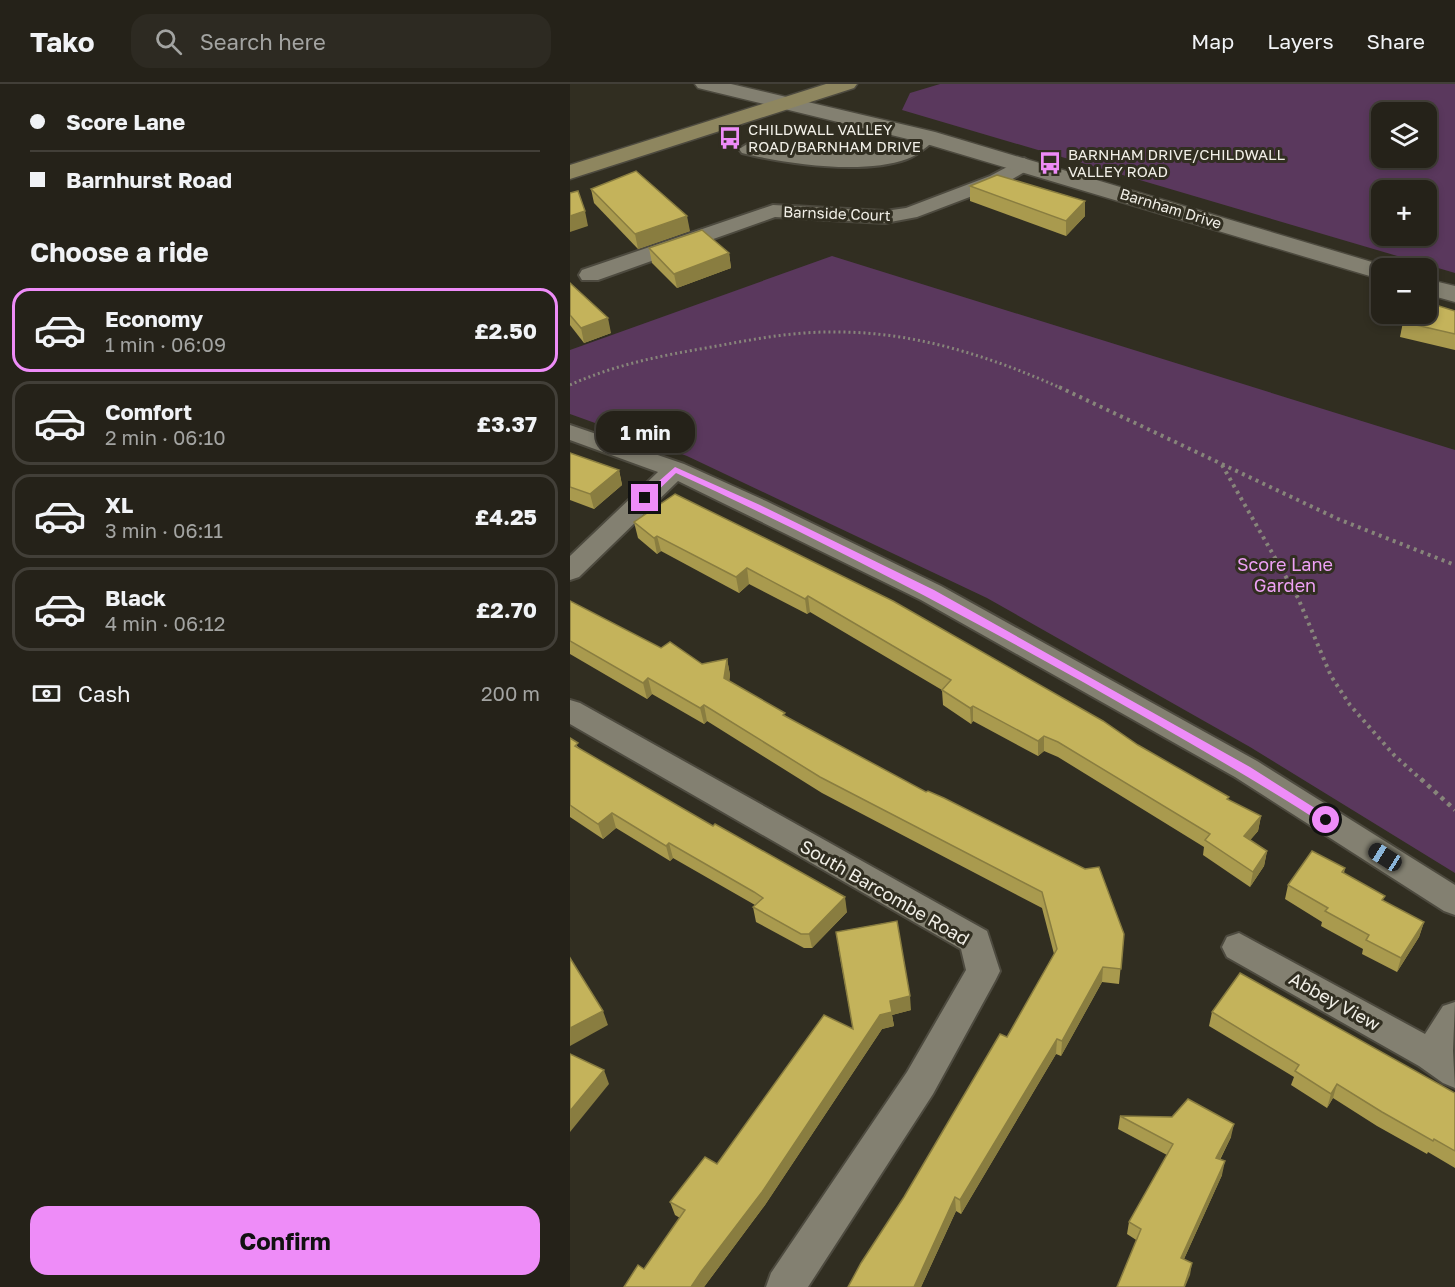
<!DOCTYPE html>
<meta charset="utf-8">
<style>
body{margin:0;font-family:"Golos Text",sans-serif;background:#2d2a22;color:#f1f3f6;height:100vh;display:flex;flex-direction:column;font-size:22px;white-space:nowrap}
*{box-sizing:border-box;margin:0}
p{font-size:20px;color:#a3a4a2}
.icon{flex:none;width:33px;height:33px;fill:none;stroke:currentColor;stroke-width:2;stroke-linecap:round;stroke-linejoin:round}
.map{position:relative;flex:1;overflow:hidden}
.sheet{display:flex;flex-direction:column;background:#252219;width:570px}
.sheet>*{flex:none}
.guide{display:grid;align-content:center;height:132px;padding:0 30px;background:#252219}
.tools{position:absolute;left:801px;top:18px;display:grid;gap:12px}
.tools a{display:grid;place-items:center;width:66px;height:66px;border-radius:12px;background:#252219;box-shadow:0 3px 9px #0003,0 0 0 2px #423f38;font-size:30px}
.end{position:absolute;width:27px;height:27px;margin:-14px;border:8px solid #ee8cf8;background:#111;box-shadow:0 0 0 3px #111}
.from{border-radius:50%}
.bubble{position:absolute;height:42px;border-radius:18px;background:#252219;box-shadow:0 3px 9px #0003,0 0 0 2px #423f38;font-size:20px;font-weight:700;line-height:42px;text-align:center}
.car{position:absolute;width:18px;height:36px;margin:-18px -9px;border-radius:8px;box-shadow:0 0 4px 2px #0007;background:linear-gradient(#222 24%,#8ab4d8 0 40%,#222 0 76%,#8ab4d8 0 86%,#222 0)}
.guide b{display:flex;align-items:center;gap:21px;height:57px;font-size:22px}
.guide b+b{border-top:2px solid #423f38}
.guide i{width:15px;height:15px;background:#f1f3f6}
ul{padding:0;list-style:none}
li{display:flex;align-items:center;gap:18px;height:84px;margin:0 12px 9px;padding:0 18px;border:3px solid #423f38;border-radius:18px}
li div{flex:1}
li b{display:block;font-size:22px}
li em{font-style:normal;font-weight:700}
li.active{border-color:#ee8cf8}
li>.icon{width:54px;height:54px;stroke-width:1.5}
h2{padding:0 30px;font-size:27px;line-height:72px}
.pay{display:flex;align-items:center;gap:15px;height:66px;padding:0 30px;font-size:22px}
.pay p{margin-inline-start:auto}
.primary-button{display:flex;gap:12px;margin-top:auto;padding:12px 30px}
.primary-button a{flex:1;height:69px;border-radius:18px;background:#ee8cf8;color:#111;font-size:24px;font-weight:700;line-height:69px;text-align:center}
header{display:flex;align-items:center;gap:36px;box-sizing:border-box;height:84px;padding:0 30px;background:#252219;border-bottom:2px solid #423f38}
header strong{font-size:28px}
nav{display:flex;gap:33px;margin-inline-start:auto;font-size:21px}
.search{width:420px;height:54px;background:#2d2a22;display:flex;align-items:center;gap:15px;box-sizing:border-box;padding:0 21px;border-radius:18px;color:#a3a4a2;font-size:22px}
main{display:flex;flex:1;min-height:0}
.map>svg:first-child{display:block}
.green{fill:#5a385d;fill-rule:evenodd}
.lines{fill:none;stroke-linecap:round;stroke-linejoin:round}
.minor-casing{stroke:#4d4a3f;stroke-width:4}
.tertiary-casing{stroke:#4d4a3f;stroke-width:3}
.secondary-casing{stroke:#4d4a3f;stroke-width:3}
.path-far2{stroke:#87857a;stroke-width:3;stroke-dasharray:2 3;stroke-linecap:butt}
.path-far1{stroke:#87857a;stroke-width:4;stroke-dasharray:3 4.5;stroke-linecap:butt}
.path{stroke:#87857a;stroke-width:4.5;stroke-dasharray:4 5;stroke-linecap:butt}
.minor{fill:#838071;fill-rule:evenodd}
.tertiary{fill:#838071;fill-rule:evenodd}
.secondary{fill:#8e865f;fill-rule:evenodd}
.wall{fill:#a99a4e}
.shaded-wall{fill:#897d40}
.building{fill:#c4b35b;stroke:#897d40;stroke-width:1.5}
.route{fill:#ee8cf8}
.labels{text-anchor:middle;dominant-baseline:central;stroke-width:6;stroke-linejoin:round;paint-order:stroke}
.far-poi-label{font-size:15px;fill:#f1efe7;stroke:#312e21;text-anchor:start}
.far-street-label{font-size:15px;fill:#f1efe7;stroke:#312e21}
.park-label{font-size:18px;fill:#eea1f5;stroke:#312e21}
.street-label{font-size:18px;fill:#f1efe7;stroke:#312e21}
</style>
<header>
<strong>Tako</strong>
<div class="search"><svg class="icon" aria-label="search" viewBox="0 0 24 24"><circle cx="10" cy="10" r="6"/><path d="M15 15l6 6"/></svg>Search here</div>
<nav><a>Map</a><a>Layers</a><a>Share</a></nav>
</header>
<main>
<section class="sheet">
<div class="guide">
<b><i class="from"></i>Score Lane</b>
<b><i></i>Barnhurst Road</b>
</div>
<h2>Choose a ride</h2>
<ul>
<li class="active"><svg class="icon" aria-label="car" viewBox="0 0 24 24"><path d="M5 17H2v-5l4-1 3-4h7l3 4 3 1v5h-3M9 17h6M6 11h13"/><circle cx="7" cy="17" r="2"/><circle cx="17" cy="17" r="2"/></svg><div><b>Economy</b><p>1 min · 06:09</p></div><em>£2.50</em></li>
<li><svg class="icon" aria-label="car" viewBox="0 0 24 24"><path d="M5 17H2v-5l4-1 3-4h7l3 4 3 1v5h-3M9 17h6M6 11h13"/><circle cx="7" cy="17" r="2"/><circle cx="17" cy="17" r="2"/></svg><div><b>Comfort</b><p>2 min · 06:10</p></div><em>£3.37</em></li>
<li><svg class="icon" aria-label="car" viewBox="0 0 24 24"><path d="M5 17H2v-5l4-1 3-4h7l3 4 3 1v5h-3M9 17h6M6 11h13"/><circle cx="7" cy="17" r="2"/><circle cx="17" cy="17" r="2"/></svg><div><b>XL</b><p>3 min · 06:11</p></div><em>£4.25</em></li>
<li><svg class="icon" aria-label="car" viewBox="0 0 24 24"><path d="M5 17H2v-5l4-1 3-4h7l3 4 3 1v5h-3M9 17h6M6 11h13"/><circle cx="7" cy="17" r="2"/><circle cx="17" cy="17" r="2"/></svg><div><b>Black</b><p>4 min · 06:12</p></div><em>£2.70</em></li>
</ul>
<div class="pay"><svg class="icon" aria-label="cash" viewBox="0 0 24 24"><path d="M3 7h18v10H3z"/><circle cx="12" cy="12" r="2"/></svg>Cash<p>200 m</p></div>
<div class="primary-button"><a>Confirm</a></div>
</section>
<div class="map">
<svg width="885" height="1203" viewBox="0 0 885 1203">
<rect width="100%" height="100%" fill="#312e21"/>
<g class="green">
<path d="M 370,0 L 885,0 L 885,189 L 332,26 L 340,9 ZM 812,28 L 856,28 L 856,74 L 812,74 ZM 812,106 L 856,106 L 856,152 L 812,152 Z"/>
<polygon points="262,172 885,366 885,789 680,663 417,514 117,372 0,330 0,266"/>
</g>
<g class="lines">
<g class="minor-casing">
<g id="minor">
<path d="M 357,47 L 366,53 L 364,57 C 356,63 347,72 337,75 C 293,91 217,80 172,69 L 169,65 L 179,59 L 233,67 L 300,70 L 325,67 Z"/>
<polygon points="454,74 464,80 461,84 434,100 347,133 315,139 205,133 28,196 12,196 9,191 12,186 203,121 315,127 336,124 420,92"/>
<polygon points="0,341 114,380 196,417 371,502 687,677 885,801 885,831 874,827 665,693 351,516 108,397 9,493 0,496 0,472 88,388 0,356"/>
<polygon points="0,616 10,619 417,847 430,887 425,897 363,1010 238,1203 196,1203 201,1189 337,988 396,886 391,865 0,640"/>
<polygon points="669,849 855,950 873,922 885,918 883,967 885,1004 873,999 849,982 657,873 652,863 657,853"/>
</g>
</g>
<g class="tertiary-casing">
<g id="tertiary">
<polygon points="125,0 161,0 365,48 822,184 812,184 812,195 803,193 350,58 128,4"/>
<polygon points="856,195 885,202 885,218 856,210"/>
</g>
</g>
<g class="secondary-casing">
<polygon id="secondary" points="256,0 287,0 284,4 0,95 0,81"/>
</g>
<path class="path-far2" d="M 0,301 C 44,281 89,272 136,264 C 180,256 223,247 268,248 C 346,248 422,273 493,305"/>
<g class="path-far1">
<polyline points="489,303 768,435 885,481"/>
<polyline points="652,381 728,514 761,592 780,621 824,671 853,697"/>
</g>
<polyline class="path" points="851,695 885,726"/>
<use href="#minor" class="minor"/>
<use href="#tertiary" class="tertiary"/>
<use href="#secondary" class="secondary"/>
</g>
<g class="wall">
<polygon points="400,102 515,132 496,152 400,117"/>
<polygon points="21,105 120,147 68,165 24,119"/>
<polygon points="79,164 159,169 161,184 107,204 82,179"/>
<polygon points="0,199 41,249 14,259 0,241"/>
<polygon points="885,227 885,266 830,253 833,238"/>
<polygon points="0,369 49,386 52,401 24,425 0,416"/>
<polygon points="105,410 568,661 659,716 691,732 688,747 680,756 697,767 694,782 680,803 633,771 634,763 488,673 474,667 468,672 403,637 401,640 373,621 372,606 240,528 237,530 179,500 169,509 91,467 87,470 68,454 64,438"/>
<polygon points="0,517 91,564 132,580 157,575 160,591 159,597 216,632 554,850 549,900 532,898 491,972 486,970 391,1130 386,1127 351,1203 278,1203 334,1113 437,953 484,870 472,824 252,709 137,637 134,640 82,610 77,615 0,570"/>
<polygon points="0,654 10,665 277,828 242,864 234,864 186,838 183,823 185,821 103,774 100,777 46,744 33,755 0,733"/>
<polygon points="775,784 774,789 813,817 854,838 849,853 827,888 792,870 793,865 751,842 752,838 715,815 718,801"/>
<polygon points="268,862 341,926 322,931 324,942 312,945 195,1121 134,1203 74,1185 110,1134 105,1131 100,1118 147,1080 283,945"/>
<polygon points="642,928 885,1009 885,1084 858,1068 857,1070 807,1042 763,1014 757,1024 721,1001 724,993 639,942"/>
<polygon points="550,1032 661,1053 650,1076 652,1091 614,1175 620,1191 557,1150 559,1138 597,1071 548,1045"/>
</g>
<g class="shaded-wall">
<polygon points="515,117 515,132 496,152 496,137"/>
<polygon points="15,127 18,142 0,148 0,132"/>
<polygon points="117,132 120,147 68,165 65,150"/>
<polygon points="159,169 161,184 107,204 104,190"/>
<polygon points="38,234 41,249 14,259 11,244"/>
<polygon points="49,386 52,401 24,425 20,410"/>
<polygon points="87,452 91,467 87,470 84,454"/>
<polygon points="177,484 179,500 169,509 166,493"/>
<polygon points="238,512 240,528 237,530 235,515"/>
<polygon points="157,575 160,591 158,610 154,594"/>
<polygon points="78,594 82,610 77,615 73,599"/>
<polygon points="134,621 137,637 134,640 130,624"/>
<polygon points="403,622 403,637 401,640 400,624"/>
<polygon points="474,652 474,667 468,672 468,657"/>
<polygon points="42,729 46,744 33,755 28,740"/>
<polygon points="691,732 688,747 671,767 674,752"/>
<polygon points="99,759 103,774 100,777 96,762"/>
<polygon points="697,767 694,782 680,803 683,788"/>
<polygon points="275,813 277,828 242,864 239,850"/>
<polygon points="854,838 849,853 827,888 831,874"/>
<polygon points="533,883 532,898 491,972 492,957"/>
<polygon points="340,912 341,926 322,931 324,942 312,945 195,1121 134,1203 121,1203 320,917"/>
<polygon points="33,927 38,941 0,962 0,944"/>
<polygon points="487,955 486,970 391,1130 390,1116"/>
<polygon points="34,986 39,1000 0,1048 0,1027"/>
<polygon points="767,1000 763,1014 757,1024 761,1010"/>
<polygon points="664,1040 661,1053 644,1087 646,1074"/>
<polygon points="655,1077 652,1091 609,1186 611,1174"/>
<polygon points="385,1113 386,1127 351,1203 344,1203"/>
<polygon points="622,1179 620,1191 615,1203 614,1203"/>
</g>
<g class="building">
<polygon points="66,87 117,132 65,150 21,105"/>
<polygon points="427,91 515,117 496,137 400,102"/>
<polygon points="8,107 15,127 0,132 0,109"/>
<polygon points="132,146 159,169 104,190 79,164"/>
<polygon points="0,199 38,234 11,244 0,231"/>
<polygon points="856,218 885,227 885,250 833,238 838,230 856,230"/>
<polygon points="0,369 49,386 20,410 0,403"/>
<polygon points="105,410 323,517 533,637 568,661 659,713 657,715 691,732 674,752 697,767 683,788 635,756 640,750 488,658 474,652 468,657 403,622 400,624 372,606 381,596 238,512 235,515 177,484 166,493 87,452 84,454 64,438"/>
<polygon points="0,517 91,564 100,558 132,580 157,575 154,594 215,629 213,631 356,708 358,707 374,714 515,785 529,783 554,850 551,885 533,883 492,957 487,955 390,1116 385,1113 344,1203 278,1203 291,1179 334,1113 430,950 437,953 487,865 472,808 250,693 134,621 130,624 78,594 73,599 0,557"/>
<polygon points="0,654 8,659 5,662 143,742 145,740 275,813 239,850 231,850 183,823 193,814 184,808 99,759 96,762 42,729 28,740 0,721"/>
<polygon points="742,767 775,784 772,788 815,812 812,816 854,838 831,874 796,856 799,851 755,827 758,824 718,801"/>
<polygon points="327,837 340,912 320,917 322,928 310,931 192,1108 131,1188 121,1203 54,1203 68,1181 74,1185 115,1126 100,1118 135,1073 147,1080 254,931 283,945 266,848"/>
<polygon points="0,874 33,927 0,944"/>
<polygon points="670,889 885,1009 885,1067 864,1055 863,1057 812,1028 767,1000 761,1010 725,987 729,981 642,928"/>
<polygon points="0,970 34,986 0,1027"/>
<polygon points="618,1015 664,1040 646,1074 655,1077 611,1174 622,1179 614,1203 547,1203 571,1145 559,1138 603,1060 550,1032 602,1033"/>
</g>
<path class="route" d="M 105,383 L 190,421 L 364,506 L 680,683 L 759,733 L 759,739 L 752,739 C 674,689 594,644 513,598 C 379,523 246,453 106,389 L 78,416 L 72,416 L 72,412 Z"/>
<defs>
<g id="bus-bare" transform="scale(1.8)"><path d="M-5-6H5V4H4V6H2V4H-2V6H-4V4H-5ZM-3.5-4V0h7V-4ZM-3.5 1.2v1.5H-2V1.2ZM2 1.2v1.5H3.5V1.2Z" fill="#ee8cf8" stroke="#312e21" stroke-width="2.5" paint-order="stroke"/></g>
</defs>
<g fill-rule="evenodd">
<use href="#bus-bare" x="160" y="54"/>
<use href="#bus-bare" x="480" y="79"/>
</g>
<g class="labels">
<g class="far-poi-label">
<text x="178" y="45">CHILDWALL VALLEY<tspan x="178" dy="17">ROAD/BARNHAM DRIVE</tspan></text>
<text x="498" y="70">BARNHAM DRIVE/CHILDWALL<tspan x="498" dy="17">VALLEY ROAD</tspan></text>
</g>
<g class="far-street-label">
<text transform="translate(601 124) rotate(17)">Barnham Drive</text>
<text transform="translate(267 129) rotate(2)">Barnside Court</text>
</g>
<g class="park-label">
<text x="715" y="480">Score Lane<tspan x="715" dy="21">Garden</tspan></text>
</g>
<g class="street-label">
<text transform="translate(315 808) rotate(30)">South Barcombe Road</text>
<text transform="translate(765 917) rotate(29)">Abbey View</text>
</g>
</g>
</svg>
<div class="tools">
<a><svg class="icon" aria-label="layers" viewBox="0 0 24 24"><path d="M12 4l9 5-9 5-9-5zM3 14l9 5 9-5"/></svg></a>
<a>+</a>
<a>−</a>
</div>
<i class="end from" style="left:756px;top:736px"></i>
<i class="end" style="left:75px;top:414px"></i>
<div class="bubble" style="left:26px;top:327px;width:99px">1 min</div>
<i class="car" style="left:815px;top:773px;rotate:302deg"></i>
</div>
</main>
